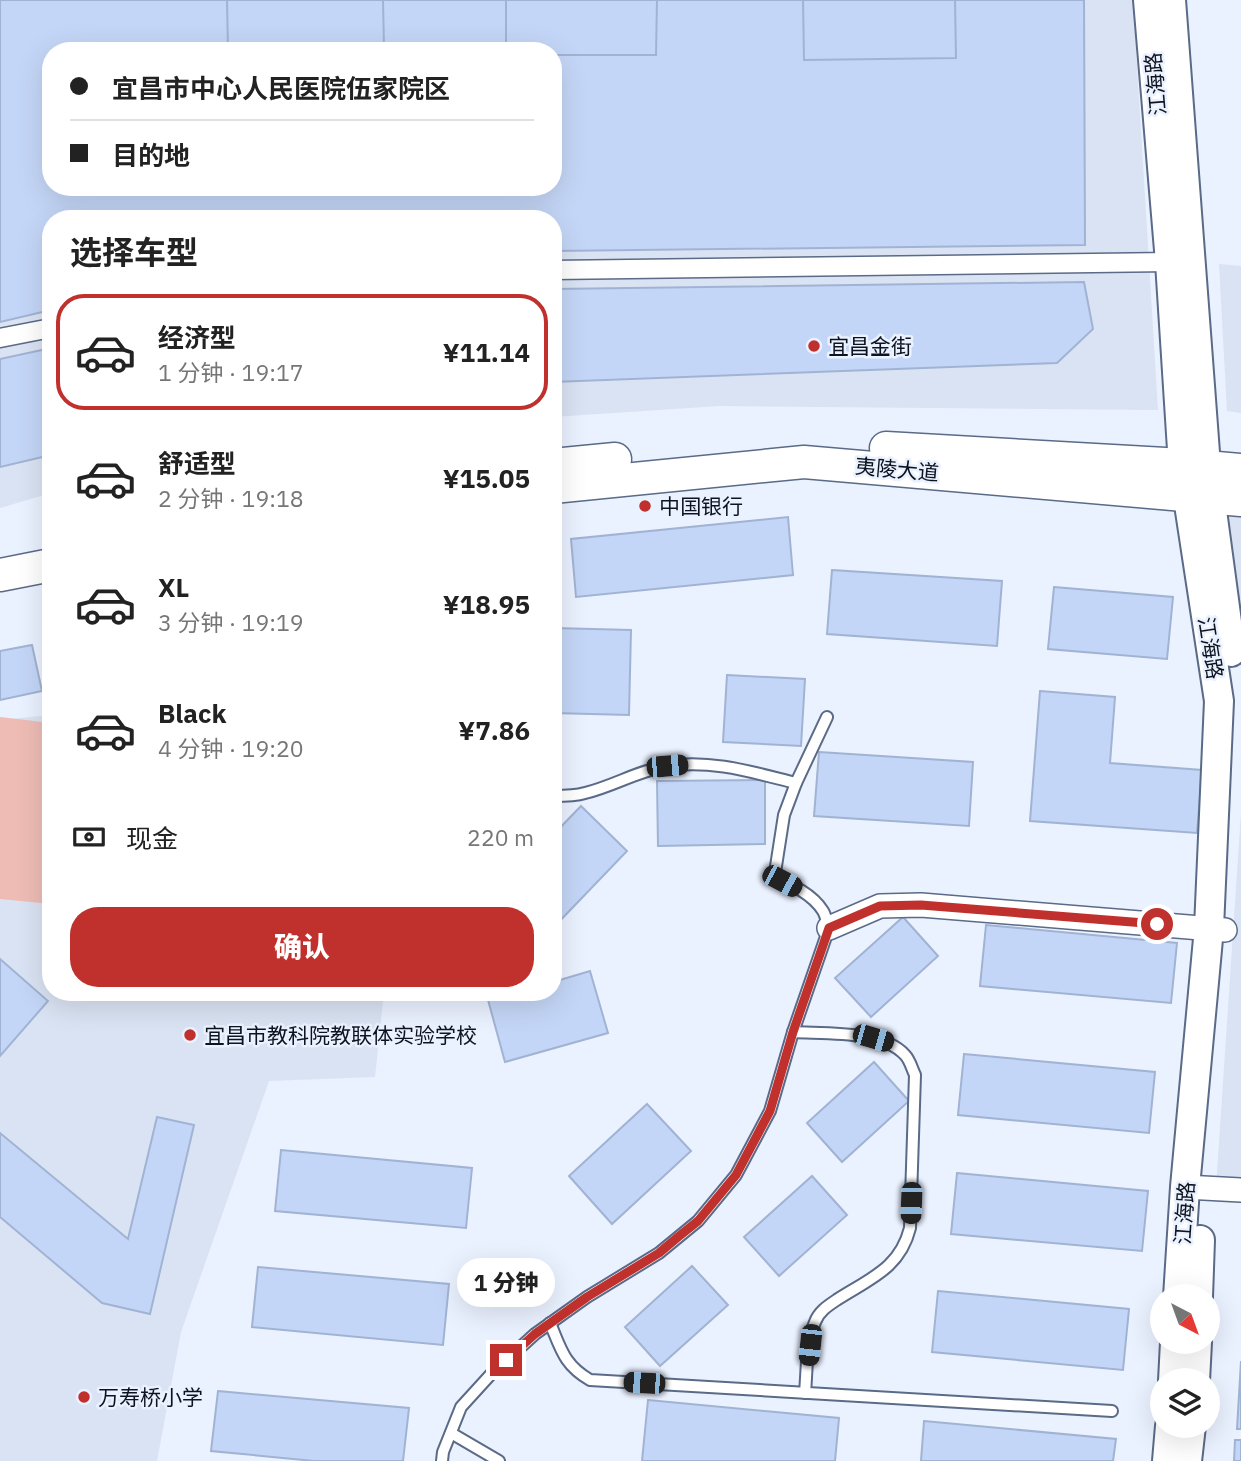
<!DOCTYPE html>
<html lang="zh">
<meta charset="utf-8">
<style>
body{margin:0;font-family:"IBM Plex Sans","Noto Sans SC",sans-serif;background:#f6f6f6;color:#222;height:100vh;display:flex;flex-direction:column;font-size:26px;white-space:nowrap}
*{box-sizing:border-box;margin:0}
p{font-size:23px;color:#767676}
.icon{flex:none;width:38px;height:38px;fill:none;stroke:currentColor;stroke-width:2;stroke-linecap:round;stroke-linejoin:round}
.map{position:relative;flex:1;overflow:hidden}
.sheet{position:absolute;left:42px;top:210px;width:520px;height:791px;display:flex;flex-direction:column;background:#fff;border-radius:28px;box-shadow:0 7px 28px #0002}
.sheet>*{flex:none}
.banner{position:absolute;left:42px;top:42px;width:520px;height:154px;border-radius:28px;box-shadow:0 7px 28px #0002;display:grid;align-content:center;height:154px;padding:0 28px;background:#fff}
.needle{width:46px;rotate:139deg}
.fabs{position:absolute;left:1150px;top:1284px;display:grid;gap:14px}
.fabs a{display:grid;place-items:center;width:70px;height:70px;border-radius:50%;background:#fff;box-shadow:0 7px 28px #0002;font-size:35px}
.end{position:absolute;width:32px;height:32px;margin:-16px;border:9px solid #c0312d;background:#fff;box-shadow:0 0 0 4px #fff}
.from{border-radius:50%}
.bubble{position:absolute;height:49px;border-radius:24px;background:#fff;box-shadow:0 7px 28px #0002;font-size:23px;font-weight:800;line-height:49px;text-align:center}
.car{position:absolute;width:21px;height:42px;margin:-21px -10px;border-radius:9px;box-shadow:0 0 5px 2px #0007;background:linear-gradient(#222 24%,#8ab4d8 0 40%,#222 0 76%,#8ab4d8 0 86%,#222 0)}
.banner b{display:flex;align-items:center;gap:24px;height:66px;font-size:26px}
.banner b+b{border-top:2px solid #e0e0e0}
.banner i{width:18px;height:18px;background:#222}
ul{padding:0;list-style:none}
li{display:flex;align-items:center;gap:21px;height:116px;margin:0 14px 10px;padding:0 14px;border:4px solid transparent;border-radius:28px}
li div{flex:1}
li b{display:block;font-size:26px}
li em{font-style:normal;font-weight:800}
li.active{border-color:#c0312d}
li>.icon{width:63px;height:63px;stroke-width:1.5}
h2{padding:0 28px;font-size:32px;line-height:84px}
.pay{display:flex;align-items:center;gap:18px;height:77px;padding:0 28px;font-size:26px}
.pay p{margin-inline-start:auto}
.action{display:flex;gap:14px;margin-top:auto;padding:14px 28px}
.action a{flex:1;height:80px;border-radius:28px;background:#c0312d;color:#fff;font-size:28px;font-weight:800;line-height:80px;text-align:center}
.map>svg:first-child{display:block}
.built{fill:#dae3f3;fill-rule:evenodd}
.green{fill:#eebcb5}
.building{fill:#c4d6f7;stroke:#a1b3d3;stroke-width:2;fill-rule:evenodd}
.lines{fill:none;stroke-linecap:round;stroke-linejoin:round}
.service-casing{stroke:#5a6a87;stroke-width:14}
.pedestrian-casing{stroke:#5a6a87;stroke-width:21}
.minor-casing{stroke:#5a6a87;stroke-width:26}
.tertiary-casing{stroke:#5a6a87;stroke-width:32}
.secondary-casing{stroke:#5a6a87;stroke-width:35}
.service{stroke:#fff;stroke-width:10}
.pedestrian{stroke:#fff;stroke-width:18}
.minor{stroke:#fff;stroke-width:23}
.tertiary{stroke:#fff;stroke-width:28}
.secondary{stroke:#fff;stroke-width:32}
.route{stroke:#c0312d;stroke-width:9}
.poi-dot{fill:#c0312d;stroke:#eaf1ff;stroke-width:2.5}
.labels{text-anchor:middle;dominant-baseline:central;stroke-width:5;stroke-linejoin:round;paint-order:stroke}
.street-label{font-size:21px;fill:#0e141f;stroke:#eaf1ff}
.poi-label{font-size:21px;fill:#0e141f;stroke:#eaf1ff;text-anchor:start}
</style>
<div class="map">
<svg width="1241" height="1461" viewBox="0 0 1241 1461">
<rect width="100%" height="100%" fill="#eaf1ff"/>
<g class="built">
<path d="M 0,0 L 1133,0 L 1158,410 L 719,406 L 553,417 L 553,219 L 51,219 L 51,493 L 0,508 ZM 51,51 L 553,51 L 553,187 L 51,187 Z"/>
<polygon points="1219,264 1241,266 1241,413 1227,411"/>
<polygon points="1220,512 1241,514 1241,667"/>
<polygon points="51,715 51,992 384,992 375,1077 269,1081 181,1332 157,1461 0,1461 0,720"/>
<polygon points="1241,813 1241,1203 1215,1202"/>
</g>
<polygon class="green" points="0,717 51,723 51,904 0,899"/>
<g class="building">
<path d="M 0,0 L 1084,0 L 1085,245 L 553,251 L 553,219 L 51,219 L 51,310 L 0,322 ZM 51,51 L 553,51 L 553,187 L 51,187 Z"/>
<polygon points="227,0 383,0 384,48 228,50"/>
<polygon points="506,0 657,0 656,55 553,55 553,51 506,51"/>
<polygon points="803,0 955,0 956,58 804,60"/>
<polygon points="1084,282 1093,329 1057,363 553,382 553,289"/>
<polygon points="51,348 51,455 0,467 0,359"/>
<polygon points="788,517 793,575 576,597 571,539"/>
<polygon points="832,570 1002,581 997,646 827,634"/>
<polygon points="1054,587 1173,597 1167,659 1048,649"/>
<polygon points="554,628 631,630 629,715 553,713"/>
<polygon points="32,645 42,691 0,700 0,651"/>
<polygon points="727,675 805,679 801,746 723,742"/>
<polygon points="1040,691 1115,697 1110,763 1202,770 1197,833 1030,821"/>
<polygon points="819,752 973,762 969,826 814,816"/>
<polygon points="765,780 765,844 658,846 657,781"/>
<polygon points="581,806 627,851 553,928 553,835"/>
<polygon points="903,917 938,956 871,1017 835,978"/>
<polygon points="986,925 1177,943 1171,1003 980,986"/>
<polygon points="0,959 48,1001 0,1056"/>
<polygon points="590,971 608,1033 505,1062 488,1000 516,992 553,992 553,982"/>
<polygon points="964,1054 1155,1072 1149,1133 958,1115"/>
<polygon points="874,1062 909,1101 842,1162 807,1123"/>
<polygon points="647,1104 691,1151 612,1224 569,1176"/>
<polygon points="157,1117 194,1125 150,1314 102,1303 0,1217 0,1133 128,1239"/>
<polygon points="281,1150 472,1168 466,1228 275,1211"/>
<polygon points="957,1173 1148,1191 1142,1251 951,1234"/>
<polygon points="812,1176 847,1215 779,1276 744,1237"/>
<polygon points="692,1266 728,1305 660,1366 625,1327"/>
<polygon points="258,1267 449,1284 443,1345 252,1327"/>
<polygon points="938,1291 1129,1309 1123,1370 932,1352"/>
<polygon points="1241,1361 1241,1429 1237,1429"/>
<polygon points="218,1391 409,1408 403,1461 314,1461 211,1451"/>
<polygon points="648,1400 839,1418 835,1461 642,1461"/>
<polygon points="924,1421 1116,1439 1113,1461 921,1461"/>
<polygon points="1235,1440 1241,1440 1241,1461 1234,1461"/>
</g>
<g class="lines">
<g class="service-casing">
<g id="service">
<path d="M 553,796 C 564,796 575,796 585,793 C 614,786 639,770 668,766 C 711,759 755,773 796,783"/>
<path d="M 793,1032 C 825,1034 883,1030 905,1055 C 910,1060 912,1069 915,1075 L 910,1228 C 900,1268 871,1278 838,1299 C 829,1305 819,1311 815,1322 C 806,1343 807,1370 805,1393"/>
<path d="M 550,1323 C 561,1349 564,1365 590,1380 L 1112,1411"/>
<polyline points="451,1433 499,1461"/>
<path d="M 442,1461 L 443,1452 L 461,1407 L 492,1373 L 535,1334 L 587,1297 L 659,1253 L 698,1221 L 736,1175 L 770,1111 L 793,1032 L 829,928 C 827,923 826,916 823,911 C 813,895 791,883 774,879 L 784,815 L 796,783 L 827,717"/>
</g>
</g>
<g class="pedestrian-casing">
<g id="pedestrian">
<polyline points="553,270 1170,262"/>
<polyline points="0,338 51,328"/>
</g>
</g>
<g class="minor-casing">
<g id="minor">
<polyline points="829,928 880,906 921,905 1225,930"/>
<polyline points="1185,1187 1241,1190"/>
</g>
</g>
<g class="tertiary-casing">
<g id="tertiary">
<polyline points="1148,0 1170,262 1183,465 1219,701 1209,928 1185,1187 1178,1297"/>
<polyline points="1171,0 1206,466 1231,652"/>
<polyline points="1198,1297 1200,1240"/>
<polyline points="1173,1381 1175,1342"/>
<polyline points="1195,1381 1197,1342"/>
<polyline points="1167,1461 1170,1426"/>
<polyline points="1187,1461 1191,1426"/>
</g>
</g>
<g class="secondary-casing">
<g id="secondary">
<polyline points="886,448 1183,465 1241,470"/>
<polyline points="553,465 615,459"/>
<polyline points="553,487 804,462 1241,500"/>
<polyline points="0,575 51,565"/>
</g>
</g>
<use href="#service" class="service"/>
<use href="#pedestrian" class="pedestrian"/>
<use href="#minor" class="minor"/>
<use href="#tertiary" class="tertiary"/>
<use href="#secondary" class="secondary"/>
</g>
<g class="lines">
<polyline class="route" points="506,1360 535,1334 587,1297 659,1253 678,1237 698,1221 736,1175 770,1111 793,1032 829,928 880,906 921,905 1157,924"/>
</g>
<g class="poi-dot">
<circle cx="814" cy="346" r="7"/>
<circle cx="645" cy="506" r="7"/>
<circle cx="190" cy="1035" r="7"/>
<circle cx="84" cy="1397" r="7"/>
</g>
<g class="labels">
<g class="street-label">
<text transform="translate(1155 84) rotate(-95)">江海路</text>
<text transform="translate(897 469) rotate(5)">夷陵大道</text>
<text transform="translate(1211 648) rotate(81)">江海路</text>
<text transform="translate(1184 1213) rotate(-86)">江海路</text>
</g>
<g class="poi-label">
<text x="828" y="346">宜昌金街</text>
<text x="659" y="506">中国银行</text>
<text x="204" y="1035">宜昌市教科院教联体实验学校</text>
<text x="98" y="1397">万寿桥小学</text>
</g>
</g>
</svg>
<div class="fabs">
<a><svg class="needle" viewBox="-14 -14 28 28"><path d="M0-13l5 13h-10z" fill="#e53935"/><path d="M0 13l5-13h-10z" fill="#767676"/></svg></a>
<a><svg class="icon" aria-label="layers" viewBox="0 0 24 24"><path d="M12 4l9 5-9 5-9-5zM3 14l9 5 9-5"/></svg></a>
</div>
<i class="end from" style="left:1157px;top:924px"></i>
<i class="end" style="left:506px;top:1360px"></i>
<div class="bubble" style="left:457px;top:1258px;width:98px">1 分钟</div>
<i class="car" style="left:667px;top:766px;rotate:85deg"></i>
<i class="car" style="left:782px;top:881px;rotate:118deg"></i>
<i class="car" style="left:873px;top:1038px;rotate:106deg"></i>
<i class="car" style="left:911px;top:1203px;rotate:182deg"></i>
<i class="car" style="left:810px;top:1345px;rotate:186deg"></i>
<i class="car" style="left:644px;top:1383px;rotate:273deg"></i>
<div class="banner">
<b><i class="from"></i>宜昌市中心人民医院伍家院区</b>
<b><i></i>目的地</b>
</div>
<section class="sheet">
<h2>选择车型</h2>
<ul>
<li class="active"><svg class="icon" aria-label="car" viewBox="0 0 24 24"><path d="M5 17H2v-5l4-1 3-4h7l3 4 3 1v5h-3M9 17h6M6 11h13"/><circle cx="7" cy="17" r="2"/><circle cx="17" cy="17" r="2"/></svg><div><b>经济型</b><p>1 分钟 · 19:17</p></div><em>¥11.14</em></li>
<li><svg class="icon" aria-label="car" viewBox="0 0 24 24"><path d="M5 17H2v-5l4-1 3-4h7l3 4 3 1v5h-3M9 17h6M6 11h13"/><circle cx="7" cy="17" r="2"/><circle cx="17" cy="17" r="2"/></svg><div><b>舒适型</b><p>2 分钟 · 19:18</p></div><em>¥15.05</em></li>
<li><svg class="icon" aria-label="car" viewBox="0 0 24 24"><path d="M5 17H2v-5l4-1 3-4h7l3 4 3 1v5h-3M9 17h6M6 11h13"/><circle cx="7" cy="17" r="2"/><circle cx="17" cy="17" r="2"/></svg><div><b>XL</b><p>3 分钟 · 19:19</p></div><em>¥18.95</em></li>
<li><svg class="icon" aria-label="car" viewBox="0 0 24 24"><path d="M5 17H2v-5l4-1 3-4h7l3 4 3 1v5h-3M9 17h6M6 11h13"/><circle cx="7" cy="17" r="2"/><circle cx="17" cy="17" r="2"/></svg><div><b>Black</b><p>4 分钟 · 19:20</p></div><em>¥7.86</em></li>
</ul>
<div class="pay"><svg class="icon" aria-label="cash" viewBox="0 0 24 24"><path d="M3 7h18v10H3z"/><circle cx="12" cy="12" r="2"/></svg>现金<p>220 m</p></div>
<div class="action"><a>确认</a></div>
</section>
</div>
